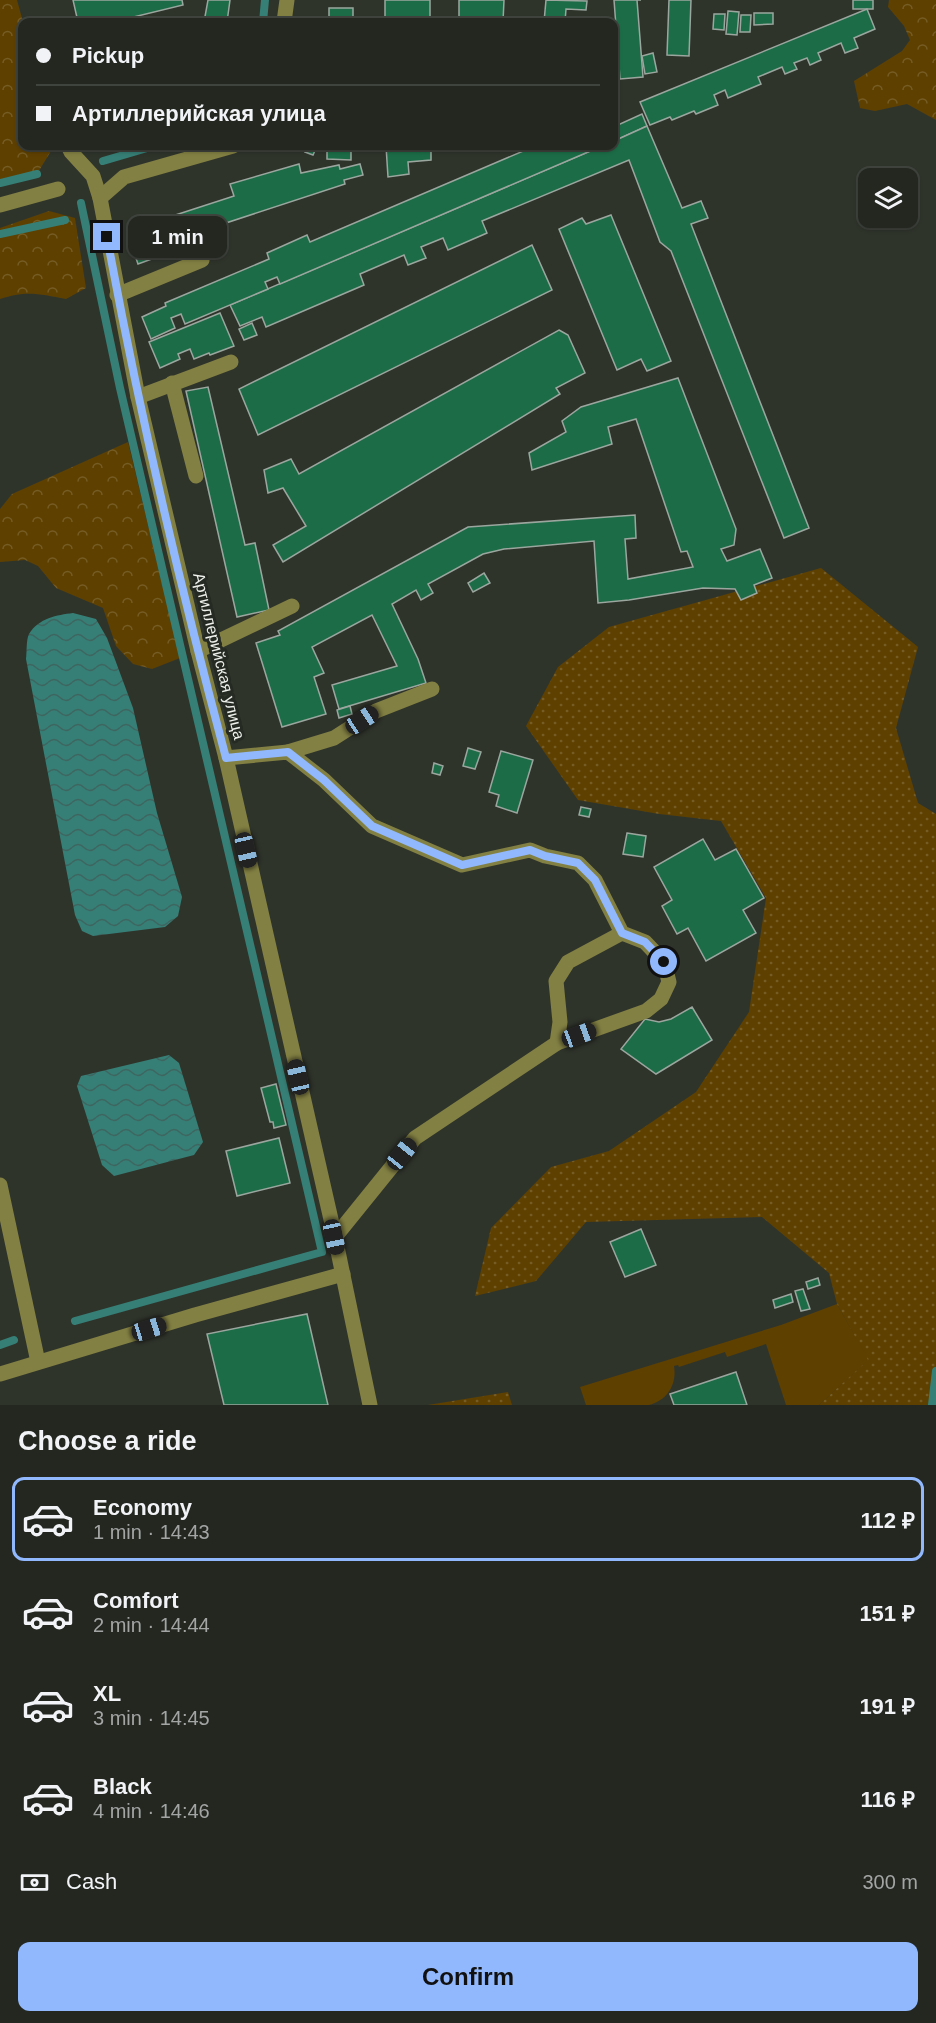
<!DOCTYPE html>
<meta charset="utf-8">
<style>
body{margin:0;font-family:Arial,sans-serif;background:#2f332d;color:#f1f3f6;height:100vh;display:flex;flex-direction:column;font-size:22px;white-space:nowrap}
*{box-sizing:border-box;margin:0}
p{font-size:20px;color:#a3a5a5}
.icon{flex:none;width:33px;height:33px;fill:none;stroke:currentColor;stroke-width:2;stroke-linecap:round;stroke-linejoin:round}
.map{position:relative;height:1405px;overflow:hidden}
.drawer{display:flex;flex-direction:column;background:#232720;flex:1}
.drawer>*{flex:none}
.banner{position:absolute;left:18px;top:18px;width:600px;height:132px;border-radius:12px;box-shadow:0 2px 4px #0004,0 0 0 2px #40443e;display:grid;align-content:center;height:132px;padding:0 18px;background:#232720}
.controls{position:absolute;left:858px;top:168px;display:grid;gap:12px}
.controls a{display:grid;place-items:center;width:60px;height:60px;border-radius:12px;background:#232720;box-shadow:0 2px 4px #0004,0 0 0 2px #40443e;font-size:30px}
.end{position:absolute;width:27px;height:27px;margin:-14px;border:8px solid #91b8fd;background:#111;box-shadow:0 0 0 3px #111}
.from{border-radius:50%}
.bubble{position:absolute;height:42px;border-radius:12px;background:#232720;box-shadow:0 2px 4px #0004,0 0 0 2px #40443e;font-size:20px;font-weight:700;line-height:42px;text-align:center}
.car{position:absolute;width:18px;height:36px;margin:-18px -9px;border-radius:8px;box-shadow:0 0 4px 2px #0007;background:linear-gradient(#222 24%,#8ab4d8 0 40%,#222 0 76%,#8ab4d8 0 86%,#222 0)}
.banner b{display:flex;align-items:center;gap:21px;height:57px;font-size:22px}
.banner b+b{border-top:2px solid #40443e}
.banner i{width:15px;height:15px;background:#f1f3f6}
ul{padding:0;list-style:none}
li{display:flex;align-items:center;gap:18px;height:84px;margin:0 12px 9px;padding:0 6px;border:3px solid transparent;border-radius:12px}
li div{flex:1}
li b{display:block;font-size:22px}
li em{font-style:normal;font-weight:700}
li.on{border-color:#91b8fd}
li>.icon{width:54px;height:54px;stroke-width:1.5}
h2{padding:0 18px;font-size:27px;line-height:72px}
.pay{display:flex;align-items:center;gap:15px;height:66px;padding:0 18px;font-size:22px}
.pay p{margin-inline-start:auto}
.action{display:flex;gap:12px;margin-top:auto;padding:12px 18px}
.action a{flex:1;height:69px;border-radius:12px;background:#91b8fd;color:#111;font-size:24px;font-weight:700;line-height:69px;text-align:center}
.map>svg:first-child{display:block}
.grass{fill:#5e4000}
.forest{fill:url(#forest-crowns)}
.park{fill:url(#park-dots)}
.water{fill:url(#water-waves)}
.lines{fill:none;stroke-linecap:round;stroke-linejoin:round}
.stream{stroke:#367f76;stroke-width:8}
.building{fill:#1c6d47;stroke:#9ba69f;stroke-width:1.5}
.minor{stroke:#838043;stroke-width:15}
.route{stroke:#91b8fd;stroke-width:8}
.labels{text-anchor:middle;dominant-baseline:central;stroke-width:6;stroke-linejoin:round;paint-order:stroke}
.street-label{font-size:16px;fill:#edf0eb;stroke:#252a22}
</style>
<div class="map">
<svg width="936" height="1405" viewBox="0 0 936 1405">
<defs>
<pattern id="forest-crowns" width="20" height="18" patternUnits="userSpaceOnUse" patternTransform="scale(1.5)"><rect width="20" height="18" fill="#5e4000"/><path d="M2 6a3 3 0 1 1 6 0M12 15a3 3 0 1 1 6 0" fill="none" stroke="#755c25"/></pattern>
<pattern id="park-dots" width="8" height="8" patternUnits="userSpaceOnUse" patternTransform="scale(1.5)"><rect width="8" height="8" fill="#5e4000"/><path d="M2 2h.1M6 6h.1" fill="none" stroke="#755c25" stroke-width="1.8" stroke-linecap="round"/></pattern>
<pattern id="water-waves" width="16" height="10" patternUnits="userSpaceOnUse" patternTransform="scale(1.5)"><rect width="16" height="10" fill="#367f76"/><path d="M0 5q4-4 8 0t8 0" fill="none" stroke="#3e6660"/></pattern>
</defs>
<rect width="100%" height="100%" fill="#2f342b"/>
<path class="grass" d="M 837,1304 L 869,1360 L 819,1405 L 786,1405 L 766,1344 L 727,1357 L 725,1352 L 679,1367 L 678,1365 L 674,1366 C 677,1384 668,1400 649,1405 C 643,1405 635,1405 630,1405 C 615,1405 601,1405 586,1405 L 580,1387 L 781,1325 Z"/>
<g class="forest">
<polygon points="0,0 17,0 23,22 22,146 54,146 37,174 0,183"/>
<polygon points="889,0 936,0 936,120 907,104 875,111 860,108 854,81 902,51 910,40 904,26 888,7"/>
<path d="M 49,211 L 75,218 L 86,288 L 66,299 C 41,294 25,290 0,299 L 0,228 Z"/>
<polygon points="128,442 180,658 152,669 133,664 116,646 103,608 56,588 38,566 25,560 0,562 0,509 12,494"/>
</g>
<g class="park">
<polygon points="821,568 918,647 896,728 918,803 936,814 936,1405 819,1405 868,1360 837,1304 829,1273 762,1217 586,1222 536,1281 475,1296 491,1228 551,1167 609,1151 696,1092 749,1012 766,898 721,821 659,814 578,800 526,726 558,667 609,627"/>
<polygon points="508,1392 512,1405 428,1405"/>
</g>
<g class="water">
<path d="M 73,613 L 96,619 L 107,638 L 133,708 L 157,813 L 182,897 L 178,916 L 165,927 L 93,936 L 82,931 L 75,915 L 26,659 C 27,652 26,640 29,634 C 39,618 57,615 73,613 Z"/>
<polygon points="169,1055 179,1063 203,1142 194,1155 114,1176 102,1165 77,1086 81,1076"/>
</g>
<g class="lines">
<g class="stream">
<polyline points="263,22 265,0"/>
<polyline points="103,161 154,146"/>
<polyline points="0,183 37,174"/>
<polyline points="0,234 65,220"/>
<polyline points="75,1321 322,1252 120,388 81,203"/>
<polyline points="0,1345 14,1340"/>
<polyline points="932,1405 936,1371"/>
</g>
</g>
<g class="building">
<polygon points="73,0 182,0 183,5 113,22 78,22"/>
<polygon points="208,0 230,0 227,22 204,22"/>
<rect x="385" y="0" width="45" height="22"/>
<polygon points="459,0 504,0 503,22 459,22"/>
<polygon points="546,0 587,1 586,10 566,9 565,22 544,22"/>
<polygon points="614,0 641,0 637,0 643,77 620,79"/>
<polygon points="669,0 691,0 689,56 667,55"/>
<rect x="853" y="0" width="20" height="9"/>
<rect x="329" y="8" width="24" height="14"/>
<polygon points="867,9 875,29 854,38 858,48 845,53 841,43 818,53 821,60 810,65 807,58 794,63 797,69 785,74 782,67 758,77 761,84 728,98 725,90 714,95 718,105 696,114 694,111 672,120 670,117 650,125 640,102"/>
<polygon points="728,11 739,12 737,35 726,34"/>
<polygon points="754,13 773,13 773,24 754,25"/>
<polygon points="714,14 725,14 724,30 713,29"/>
<polygon points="741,15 751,15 750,32 740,32"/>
<polygon points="653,53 657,72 645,74 642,56"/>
<polygon points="614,113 618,125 642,114 647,126 614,141"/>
<polygon points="647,126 682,208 701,201 708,218 691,224 809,528 784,538 671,251 660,242 629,160 482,221 487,233 448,250 443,238 421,247 426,258 408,265 404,255 360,274 364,285 266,327 262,317 240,326 230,305 602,146 614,146 614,141"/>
<polygon points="308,146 317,146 313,155 305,152"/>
<polygon points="327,146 351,146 351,160 327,159"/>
<polygon points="386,146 431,146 431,160 408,162 409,174 388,177"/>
<polygon points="535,146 602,146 280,284 277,277 265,282 268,289 185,324 181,314 171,318 175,328 151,339 142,317 166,306 165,303 269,259 267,253 307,235 310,242"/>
<polygon points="299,164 301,173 339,165 340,169 360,164 363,175 344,180 345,184 168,242 160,220 234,196 230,184"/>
<polygon points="611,215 671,361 647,371 641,359 617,370 559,229 582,218 586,224"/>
<polygon points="149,224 160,256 138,264 127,232"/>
<polygon points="532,245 552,290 258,435 239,389"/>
<polygon points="220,313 234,346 210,355 209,353 194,359 190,349 178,354 180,359 160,368 149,342"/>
<polygon points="252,323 257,335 244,340 239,329"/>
<polygon points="559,330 568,335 585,373 556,388 560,394 283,562 273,545 306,526 283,488 268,493 264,470 291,459 299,474"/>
<polygon points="678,378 736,529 734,545 721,549 727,561 760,549 772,578 754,585 757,593 741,600 735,589 703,588 629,600 598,603 594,541 504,549 483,554 428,584 433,593 421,600 416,590 392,604 418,659 426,683 339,709 332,685 397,666 372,615 312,647 324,673 314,677 326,714 282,727 256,643 280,635 278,631 468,527 635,515 636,538 625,539 628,579 693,567 687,551 681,552 636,419 608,427 612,444 532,470 529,453 566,432 562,421 581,407"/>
<polygon points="208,387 245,545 255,543 269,610 237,617 186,391"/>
<polygon points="484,573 490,583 473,592 468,583"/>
<polygon points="350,706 352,714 339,718 337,710"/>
<polygon points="468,748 481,752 475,769 463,766"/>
<polygon points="501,751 533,760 517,813 496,806 499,795 489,792"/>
<polygon points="434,763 443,766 440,775 432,773"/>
<polygon points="581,807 591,809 589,817 579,815"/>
<polygon points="627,833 646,836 643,857 623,854"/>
<polygon points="703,839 715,860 736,849 764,898 743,910 756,933 706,961 688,928 677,934 662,906 672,900 654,867"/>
<polygon points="692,1007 712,1040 656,1074 621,1049 645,1019 659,1022 671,1019"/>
<polygon points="276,1084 286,1125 274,1128 273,1122 270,1122 261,1088"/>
<polygon points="279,1138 290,1183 237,1196 226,1151"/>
<polygon points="641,1229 656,1265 625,1277 610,1242"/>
<polygon points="818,1278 820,1285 808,1289 806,1282"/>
<polygon points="803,1289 810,1309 801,1311 795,1291"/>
<polygon points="791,1294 793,1302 775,1308 773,1300"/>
<polygon points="307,1314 328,1405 224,1405 207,1334"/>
<polygon points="736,1372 747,1405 674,1405 670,1394"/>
</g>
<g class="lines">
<g class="minor">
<polyline points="284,22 287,0"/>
<polyline points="68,146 71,152 93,176 100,198"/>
<polyline points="233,146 124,177 100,198 138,397 198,651 226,758 335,1237 370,1405"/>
<polyline points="0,205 58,189"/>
<polyline points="117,295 202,260"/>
<polyline points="172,383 196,476"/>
<polyline points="138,397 231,362"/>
<polyline points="198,651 292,606"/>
<polyline points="288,752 334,738 376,711 432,689"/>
<polyline points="226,758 288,752 324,780 372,826 462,865 530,850 545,856 578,863 595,880 622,933 645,942 664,962 669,982 661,999 646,1011 557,1043 415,1138 335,1237"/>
<polyline points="557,1043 560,1022 556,981 568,962 622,933"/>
<polyline points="0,1185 38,1362"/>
<polyline points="0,1374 195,1315 343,1274"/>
</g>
</g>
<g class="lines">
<path class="route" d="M 107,237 C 139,412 180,586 226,758 L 288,752 L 324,780 L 372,826 L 462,865 L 530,850 L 545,856 L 578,863 L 595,880 L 622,933 L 645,942 L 664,962"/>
</g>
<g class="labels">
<g class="street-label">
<text transform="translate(219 656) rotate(76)">Артиллерийская улица</text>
</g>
</g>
</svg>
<div class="controls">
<a><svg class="icon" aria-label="layers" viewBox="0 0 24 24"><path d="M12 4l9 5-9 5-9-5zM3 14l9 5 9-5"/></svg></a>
</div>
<i class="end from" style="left:664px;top:962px"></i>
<i class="end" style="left:107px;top:237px"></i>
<div class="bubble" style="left:128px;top:216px;width:99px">1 min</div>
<i class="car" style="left:362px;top:720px;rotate:57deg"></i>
<i class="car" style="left:246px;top:850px;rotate:167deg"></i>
<i class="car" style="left:579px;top:1035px;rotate:70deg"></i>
<i class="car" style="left:298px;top:1077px;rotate:347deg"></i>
<i class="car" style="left:402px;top:1154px;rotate:39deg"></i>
<i class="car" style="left:334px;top:1237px;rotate:168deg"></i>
<i class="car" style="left:149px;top:1329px;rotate:73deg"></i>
<div class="banner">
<b><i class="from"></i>Pickup</b>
<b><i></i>Артиллерийская улица</b>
</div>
</div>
<section class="drawer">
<h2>Choose a ride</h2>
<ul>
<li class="on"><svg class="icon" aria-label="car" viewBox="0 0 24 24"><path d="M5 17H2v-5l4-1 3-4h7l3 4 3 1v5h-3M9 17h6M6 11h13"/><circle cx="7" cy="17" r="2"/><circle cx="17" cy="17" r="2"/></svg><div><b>Economy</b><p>1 min · 14:43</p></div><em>112 ₽</em></li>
<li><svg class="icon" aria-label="car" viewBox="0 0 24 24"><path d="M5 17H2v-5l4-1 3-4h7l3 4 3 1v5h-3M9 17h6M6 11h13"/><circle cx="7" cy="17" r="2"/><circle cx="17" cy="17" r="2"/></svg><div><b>Comfort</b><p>2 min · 14:44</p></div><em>151 ₽</em></li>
<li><svg class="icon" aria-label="car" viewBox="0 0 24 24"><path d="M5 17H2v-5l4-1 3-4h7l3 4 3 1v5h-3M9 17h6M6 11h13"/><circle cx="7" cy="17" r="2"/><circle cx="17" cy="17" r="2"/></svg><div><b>XL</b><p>3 min · 14:45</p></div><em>191 ₽</em></li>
<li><svg class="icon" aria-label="car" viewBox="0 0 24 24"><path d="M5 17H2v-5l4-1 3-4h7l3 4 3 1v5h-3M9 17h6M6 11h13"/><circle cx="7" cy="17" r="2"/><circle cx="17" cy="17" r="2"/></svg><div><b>Black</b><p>4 min · 14:46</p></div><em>116 ₽</em></li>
</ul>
<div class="pay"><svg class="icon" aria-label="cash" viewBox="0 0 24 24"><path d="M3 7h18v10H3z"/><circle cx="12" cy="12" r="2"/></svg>Cash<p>300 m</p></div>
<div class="action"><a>Confirm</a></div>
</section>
